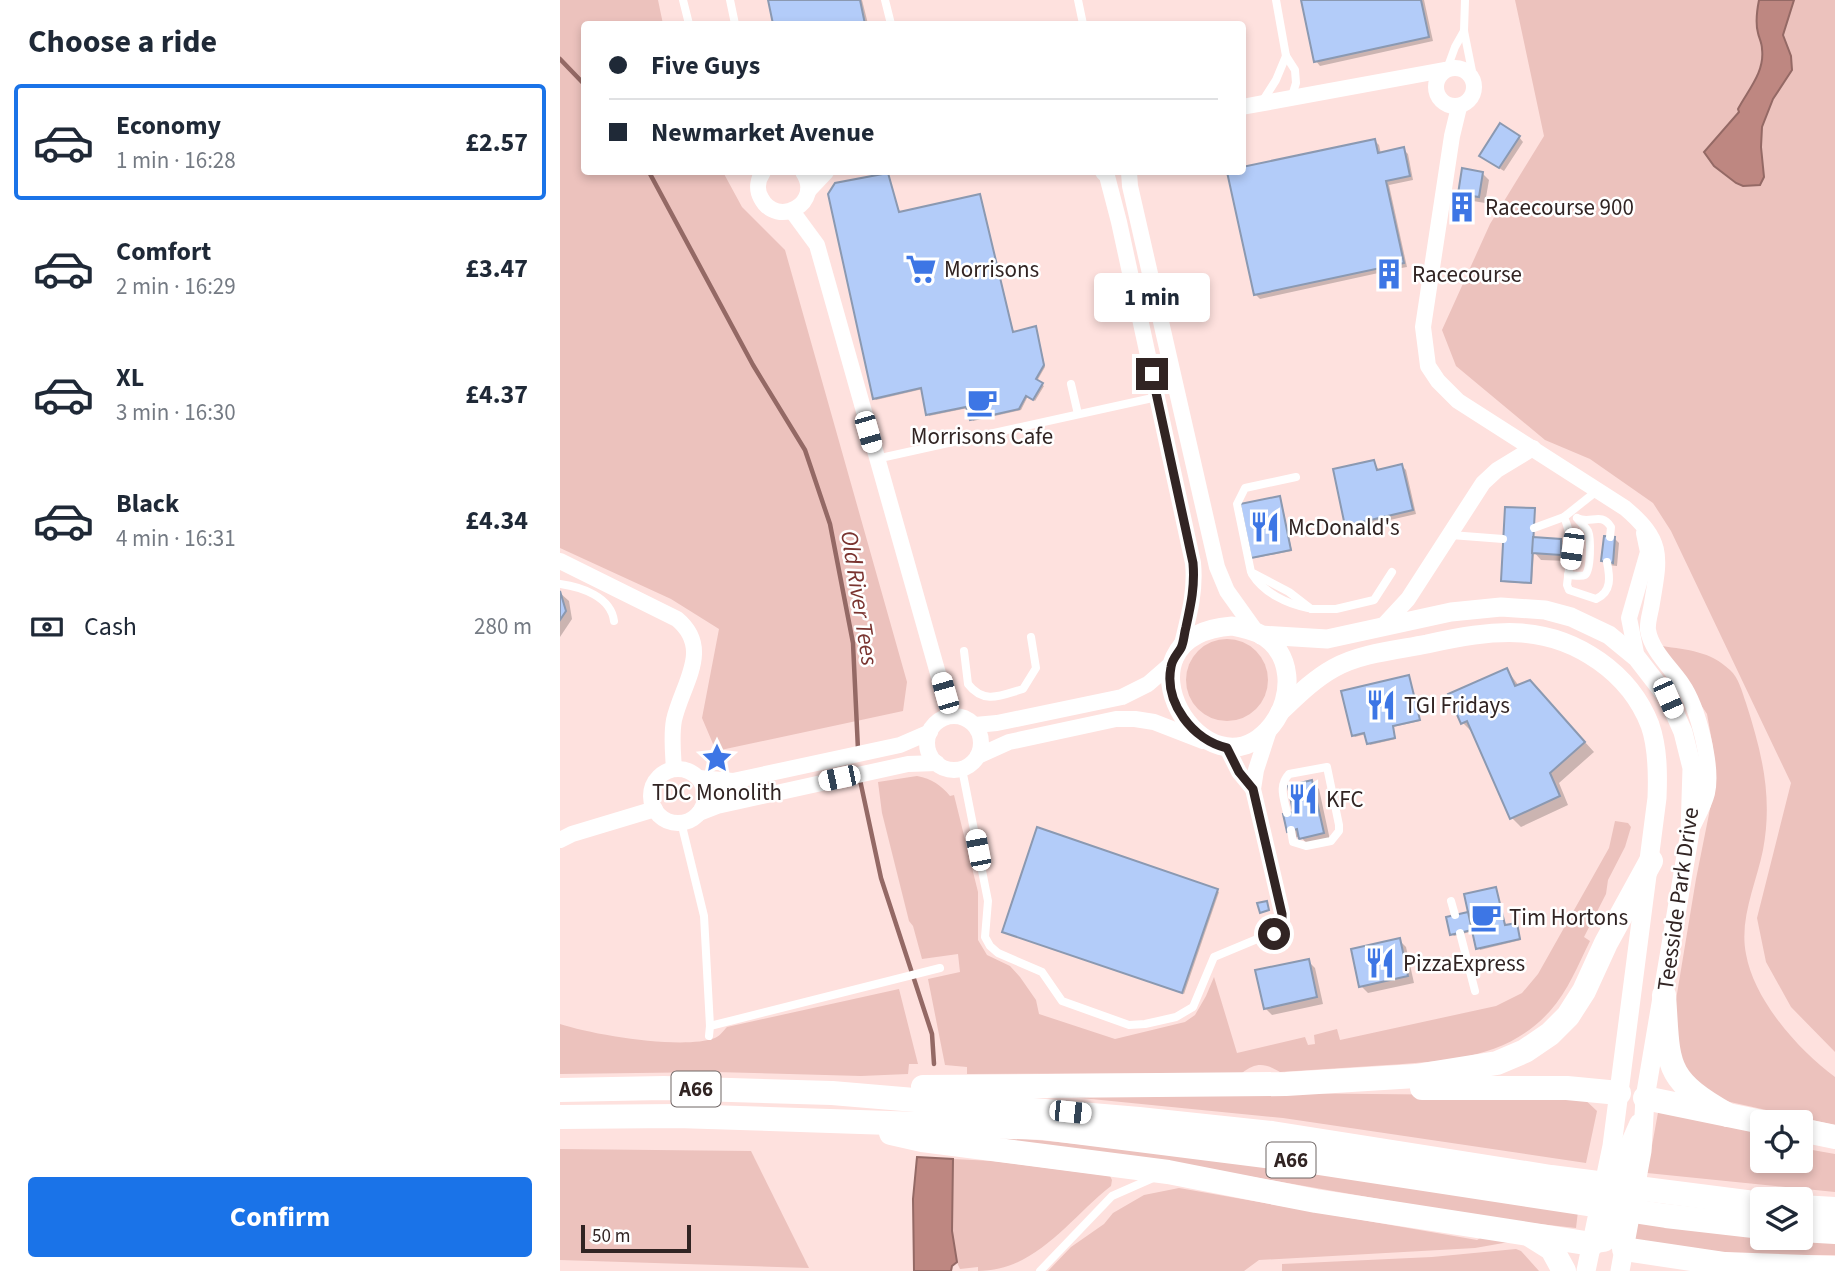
<!DOCTYPE html>
<meta charset="utf-8">
<style>
body{margin:0;font-family:"Source Sans 3",sans-serif;background:#f6f6f7;color:#1f2937;height:100vh;display:flex;flex-direction:column;font-size:26px;white-space:nowrap}
*{box-sizing:border-box;margin:0}
p{font-size:23px;color:#747a83}
.icon{flex:none;width:38px;height:38px;fill:none;stroke:currentColor;stroke-width:2;stroke-linecap:round;stroke-linejoin:round}
.map{position:relative;flex:1;overflow:hidden}
.panel{display:flex;flex-direction:column;background:#fff;width:560px}
.panel>*{flex:none}
.banner{position:absolute;left:21px;top:21px;width:665px;height:154px;border-radius:7px;box-shadow:0 4px 10px #0003;display:grid;align-content:center;height:154px;padding:0 28px;background:#fff}
.tools{position:absolute;left:1190px;top:1110px;display:grid;gap:14px}
.tools a{display:grid;place-items:center;width:63px;height:63px;border-radius:7px;background:#fff;box-shadow:0 4px 10px #0003;font-size:35px}
.scale{position:absolute;left:21px;bottom:18px;width:110px;box-sizing:border-box;padding-left:7px;border:4px solid #312423;border-top:0;font-size:19px;line-height:24px;white-space:nowrap;color:#312423;-webkit-text-stroke:5px #fff;paint-order:stroke}
.end{position:absolute;width:32px;height:32px;margin:-16px;border:9px solid #312423;background:#fff;box-shadow:0 0 0 4px #fff}
.from{border-radius:50%}
.bubble{position:absolute;height:49px;border-radius:7px;background:#fff;box-shadow:0 4px 10px #0003;font-size:23px;font-weight:700;line-height:49px;text-align:center}
.car{position:absolute;width:21px;height:42px;margin:-21px -10px;border-radius:9px;box-shadow:0 0 5px 2px #0007;background:linear-gradient(#fff 24%,#345 0 40%,#fff 0 76%,#345 0 86%,#fff 0)}
.banner b{display:flex;align-items:center;gap:24px;height:66px;font-size:26px}
.banner b+b{border-top:2px solid #e0e1e3}
.banner i{width:18px;height:18px;background:#1f2937}
ul{padding:0;list-style:none}
li{display:flex;align-items:center;gap:21px;height:116px;margin:0 14px 10px;padding:0 14px;border:4px solid transparent;border-radius:7px}
li div{flex:1}
li b{display:block;font-size:26px}
li em{font-style:normal;font-weight:700}
li.on{border-color:#1a73e8}
li>.icon{width:63px;height:63px;stroke-width:1.5}
h2{padding:0 28px;font-size:32px;line-height:84px}
.pay{display:flex;align-items:center;gap:18px;height:77px;padding:0 28px;font-size:26px}
.pay p{margin-inline-start:auto}
.primary-button{display:flex;gap:14px;margin-top:auto;padding:14px 28px}
.primary-button a{flex:1;height:80px;border-radius:7px;background:#1a73e8;color:#fff;font-size:28px;font-weight:700;line-height:80px;text-align:center}
main{display:flex;flex:1;min-height:0}
.map>svg:first-child{display:block}
.green{fill:#ecc2bd}
.water{fill:#be8781;stroke:#946965;stroke-width:2}
.shadow{fill:#0003}
.lines{fill:none;stroke-linecap:round;stroke-linejoin:round}
.stream{stroke:#946965;stroke-width:4.5}
.building{fill:#b3ccf9;stroke:#8b99b1;stroke-width:2}
.service{stroke:#fff;stroke-width:8}
.minor{stroke:#fff;stroke-width:16}
.tertiary{stroke:#fff;stroke-width:19}
.trunk{stroke:#fff;stroke-width:24}
.route{stroke:#312423;stroke-width:9}
.labels{text-anchor:middle;dominant-baseline:central;stroke-width:5;stroke-linejoin:round;paint-order:stroke}
.shield{fill:#fff;stroke:#6f6665;stroke-width:2}
.shield-label{font-size:21px;font-weight:bold;fill:#312423}
.poi-label{font-size:23px;fill:#312423;stroke:#fff;text-anchor:start}
.street-label{font-size:23px;fill:#312423;stroke:#fff}
.water-label{font-size:24px;font-style:italic;fill:#7a3430;stroke:#fff}
</style>
<main>
<section class="panel">
<h2>Choose a ride</h2>
<ul>
<li class="on"><svg class="icon" aria-label="car" viewBox="0 0 24 24"><path d="M5 17H2v-5l4-1 3-4h7l3 4 3 1v5h-3M9 17h6M6 11h13"/><circle cx="7" cy="17" r="2"/><circle cx="17" cy="17" r="2"/></svg><div><b>Economy</b><p>1 min · 16:28</p></div><em>£2.57</em></li>
<li><svg class="icon" aria-label="car" viewBox="0 0 24 24"><path d="M5 17H2v-5l4-1 3-4h7l3 4 3 1v5h-3M9 17h6M6 11h13"/><circle cx="7" cy="17" r="2"/><circle cx="17" cy="17" r="2"/></svg><div><b>Comfort</b><p>2 min · 16:29</p></div><em>£3.47</em></li>
<li><svg class="icon" aria-label="car" viewBox="0 0 24 24"><path d="M5 17H2v-5l4-1 3-4h7l3 4 3 1v5h-3M9 17h6M6 11h13"/><circle cx="7" cy="17" r="2"/><circle cx="17" cy="17" r="2"/></svg><div><b>XL</b><p>3 min · 16:30</p></div><em>£4.37</em></li>
<li><svg class="icon" aria-label="car" viewBox="0 0 24 24"><path d="M5 17H2v-5l4-1 3-4h7l3 4 3 1v5h-3M9 17h6M6 11h13"/><circle cx="7" cy="17" r="2"/><circle cx="17" cy="17" r="2"/></svg><div><b>Black</b><p>4 min · 16:31</p></div><em>£4.34</em></li>
</ul>
<div class="pay"><svg class="icon" aria-label="cash" viewBox="0 0 24 24"><path d="M3 7h18v10H3z"/><circle cx="12" cy="12" r="2"/></svg>Cash<p>280 m</p></div>
<div class="primary-button"><a>Confirm</a></div>
</section>
<div class="map">
<svg width="1275" height="1271" viewBox="0 0 1275 1271">
<rect width="100%" height="100%" fill="#fee1de"/>
<g class="green">
<polygon points="0,0 98,0 103,24 24,24 24,172 163,172 182,207 225,250 347,682 343,711 156,751 142,718 159,629 111,599 0,548"/>
<polygon points="955,0 1275,0 1275,1052 1231,1007 1206,962 1197,918 1231,783 1111,531 1093,503 1030,459 985,440 896,366 882,330 930,224 984,136"/>
<circle cx="667" cy="680" r="41"/>
<path d="M 1102,646 C 1128,650 1150,651 1170,670 C 1179,678 1182,692 1186,703 C 1202,753 1213,797 1203,850 C 1196,884 1179,919 1186,954 C 1194,1000 1239,1051 1275,1077 L 1275,1125 L 1161,1100 L 1124,1073 L 1112,1024 L 1136,879 L 1151,804 L 1153,747 L 1147,714 Z"/>
<path d="M 357,776 C 372,779 381,785 390,796 L 394,795 L 418,892 L 418,940 L 427,955 L 450,966 L 460,977 L 476,1000 L 479,1014 L 555,1039 L 625,1022 L 635,1015 L 646,996 L 654,977 L 677,1053 L 745,1037 L 748,1045 L 755,1044 L 754,1035 L 777,1029 L 780,1040 L 936,1006 L 962,993 L 978,974 L 1049,848 L 1055,821 L 1068,823 L 1071,827 L 1065,847 L 1048,880 L 1046,894 L 1024,937 L 1030,941 C 1018,965 1008,991 990,1011 C 947,1059 888,1061 827,1065 C 792,1067 756,1070 720,1072 C 705,1063 696,1062 682,1073 L 407,1074 L 407,1067 L 385,1065 L 368,979 L 400,972 L 398,954 L 362,959 L 353,926 L 349,921 L 322,813 L 318,782 Z"/>
<path d="M 339,989 L 358,1064 L 349,1064 L 348,1074 L 301,1076 L 155,1072 L 0,1074 L 0,1024 C 33,1035 123,1050 155,1038 C 160,1036 163,1031 167,1027 Z"/>
<polygon points="500,1091 1021,1096 1037,1111 1026,1163 723,1118 501,1096"/>
<polygon points="1099,1107 1202,1130 1202,1160 1241,1160 1241,1148 1275,1154 1275,1192 1087,1173"/>
<polygon points="446,1137 632,1155 1018,1211 1016,1228 934,1219 630,1166 445,1141"/>
<polygon points="0,1149 191,1151 249,1268 0,1260"/>
<path d="M 393,1159 L 433,1161 L 550,1176 L 552,1180 L 551,1186 C 509,1219 476,1271 418,1271 L 418,1267 L 400,1269 C 385,1241 392,1191 393,1159 Z"/>
<polygon points="619,1188 917,1240 922,1237 949,1242 915,1248 699,1260 684,1271 488,1271 511,1247 544,1224 553,1213 584,1195"/>
<polygon points="1078,1220 1202,1237 1241,1237 1275,1240 1275,1255 1199,1255 1074,1245"/>
<polygon points="956,1249 961,1251 979,1271 722,1271 722,1264 872,1257"/>
</g>
<g class="water">
<path d="M 1199,0 L 1234,0 L 1223,35 L 1231,56 L 1232,70 L 1213,99 L 1202,127 L 1201,147 L 1204,177 L 1200,185 L 1183,186 L 1176,183 L 1154,166 L 1144,152 L 1179,112 L 1178,109 C 1188,90 1205,72 1202,49 C 1202,43 1199,38 1198,33 C 1195,22 1197,10 1199,0 Z"/>
<polygon points="357,1157 393,1159 392,1231 397,1262 392,1266 391,1271 354,1271 353,1199"/>
</g>
<g class="shadow">
<polygon points="209,0 302,0 308,24 215,24"/>
<polygon points="742,0 864,0 873,41 760,66 756,61"/>
<polygon points="959,137 963,142 944,171 926,160"/>
<polygon points="815,141 819,145 821,154 843,149 848,154 853,180 829,185 847,267 836,269 838,279 827,281 823,272 700,299 696,295 669,172 682,172"/>
<polygon points="922,173 929,180 925,203 907,200 900,193"/>
<polygon points="421,198 454,334 475,328 477,330 485,367 477,381 484,386 475,401 468,396 461,410 413,421 408,408 369,416 363,389 316,400 314,398 339,214"/>
<polygon points="814,462 819,471 842,466 846,470 856,514 791,529 787,525"/>
<polygon points="721,499 732,551 695,558 693,557"/>
<polygon points="974,510 974,539 1001,541 1008,548 1007,561 981,560 974,552 972,584 944,582 942,580"/>
<polygon points="1055,539 1059,543 1057,566 1048,565"/>
<polygon points="0,593 9,601 12,619 0,637"/>
<polygon points="947,670 959,686 979,691 1034,752 999,783 1008,805 961,827 952,818 912,732 903,723"/>
<polygon points="849,677 860,721 833,727 836,739 810,745 806,734 795,737 793,735"/>
<polygon points="752,782 759,789 770,840 748,845 740,836 735,838 728,831"/>
<polygon points="936,889 946,927 956,924 961,940 920,950 914,931 894,936 892,934"/>
<polygon points="657,891 659,892 624,994 445,933"/>
<polygon points="839,940 846,947 854,983 808,993 801,986"/>
<polygon points="748,961 755,968 763,1004 712,1015 705,1008"/>
</g>
<g class="lines">
<g class="stream">
<polyline points="0,59 24,84"/>
<polyline points="89,172 193,365 245,450 270,524 293,643 298,750"/>
<polyline points="300,780 321,878 372,1034 374,1064"/>
</g>
</g>
<g class="building">
<polygon points="208,0 300,0 305,24 213,24"/>
<polygon points="741,0 861,0 869,37 754,62"/>
<polygon points="940,123 960,136 939,168 919,156"/>
<polygon points="815,139 818,153 844,147 850,176 826,181 844,263 694,295 667,172 682,172 682,167"/>
<polygon points="902,168 923,172 919,197 898,194"/>
<polygon points="328,173 339,212 420,194 453,332 476,326 484,365 476,379 483,383 473,400 466,396 459,409 410,420 406,407 366,415 361,388 313,399 268,194 275,183"/>
<polygon points="896,200 911,203 909,214 894,211"/>
<polygon points="835,267 838,277 823,280 821,270"/>
<polygon points="814,460 817,470 842,464 853,510 785,526 773,469"/>
<polygon points="720,496 731,550 691,558 680,504"/>
<polygon points="945,507 975,508 971,583 941,581"/>
<polygon points="1044,536 1055,537 1053,563 1041,561"/>
<polygon points="973,537 1001,539 1001,555 972,553"/>
<polygon points="0,591 6,611 0,620"/>
<polygon points="947,668 955,686 970,680 1025,742 990,773 1000,796 950,819 907,721 901,724 888,694"/>
<polygon points="849,675 860,720 833,726 835,738 807,744 804,733 792,736 781,691"/>
<polygon points="752,780 764,833 739,839 737,829 727,832 723,814 733,812 728,786"/>
<polygon points="477,827 658,889 622,993 442,932"/>
<polygon points="936,887 945,925 957,923 960,939 916,949 904,894"/>
<polygon points="707,901 709,910 700,913 697,903"/>
<polygon points="908,912 912,930 890,935 886,917"/>
<polygon points="840,938 848,976 799,987 791,949"/>
<polygon points="749,959 757,997 704,1009 695,970"/>
</g>
<g class="lines">
<g class="service">
<polyline points="123,0 129,24"/>
<polyline points="170,0 175,24"/>
<polyline points="325,0 331,24"/>
<polyline points="518,0 523,24"/>
<polyline points="716,0 726,56 735,70 736,83 732,96"/>
<polyline points="905,0 904,31 914,81"/>
<polyline points="887,69 895,47 904,31"/>
<polyline points="702,102 716,80 726,56"/>
<polyline points="511,384 518,414"/>
<polyline points="316,459 597,397"/>
<polyline points="736,477 685,488 677,504 691,572 729,592 751,609 776,609 814,600 832,572"/>
<path d="M 1004,517 C 1015,543 1010,558 1007,585 L 1009,590 L 1036,599 C 1052,592 1050,577 1047,562"/>
<path d="M 1017,518 C 1030,525 1041,511 1051,527 L 1050,537"/>
<polyline points="974,528 1004,517 1038,490"/>
<polyline points="891,535 943,539"/>
<path d="M 692,574 C 704,593 727,604 748,608"/>
<path d="M 1008,575 C 1013,575 1021,577 1025,575 C 1031,570 1031,538 1028,531 C 1025,526 1020,522 1017,518"/>
<path d="M 0,584 C 22,587 51,597 54,621"/>
<path d="M 404,651 L 408,684 C 424,705 442,695 463,689 L 476,668 L 471,637"/>
<polyline points="402,769 428,901 425,937 430,946 438,953 482,972 502,1001 569,1025 585,1024 616,1017 633,1007 654,957 702,937"/>
<path d="M 727,813 C 724,798 718,786 729,774 L 767,767 L 779,825 L 779,831 L 771,841 L 746,846 L 733,842 L 731,830"/>
<polyline points="121,822 144,916 150,1026 149,1036"/>
<polyline points="891,901 895,915"/>
<polyline points="900,933 915,991"/>
<polyline points="150,1026 380,968"/>
<polyline points="480,1271 552,1196 593,1178"/>
</g>
<g class="minor">
<circle cx="895" cy="87" r="19"/>
<polyline points="682,107 884,70"/>
<path d="M 899,107 L 892,136 L 863,327 L 868,366 L 878,381 L 898,401 L 1065,508 C 1104,541 1100,556 1092,603 C 1091,611 1087,622 1088,630 C 1091,650 1111,668 1122,684 C 1138,707 1153,766 1147,793 C 1144,805 1137,817 1132,828"/>
<path d="M 203,172 C 198,179 196,189 201,198 C 217,229 264,203 243,172"/>
<path d="M 543,172 L 547,176 L 559,222 L 633,563 C 636,593 628,619 621,648"/>
<polyline points="569,172 570,186 657,567 667,591 697,633"/>
<polyline points="248,191 266,172"/>
<polyline points="232,211 257,245 390,716"/>
<path d="M 0,561 L 117,619 C 153,649 122,684 114,720 C 111,736 113,752 114,769"/>
<polyline points="823,626 848,599 923,483 937,470 973,448"/>
<polyline points="1077,658 1069,618 1088,552 1084,533"/>
<circle cx="394" cy="743" r="27"/>
<polyline points="415,725 437,723 562,697 588,684 611,664"/>
<polyline points="667,748 679,772 693,789"/>
<polyline points="418,756 449,742 556,719 575,719 594,722 643,741"/>
<circle cx="118" cy="796" r="27"/>
<polyline points="139,778 173,781 340,745 370,732"/>
<polyline points="139,813 157,806 348,764 377,763"/>
<polyline points="0,840 12,834 95,809"/>
<polyline points="702,937 714,935 722,922 722,913 693,789 696,770 710,727"/>
</g>
<g class="tertiary">
<path d="M 672,626 C 681,628 690,630 698,633 C 734,651 734,697 712,725 C 647,807 543,636 672,626 Z"/>
<polyline points="701,635 767,639 891,612 941,607 985,610 1011,617 1049,635 1077,658 1108,698 1123,732 1132,768 1130,832 1085,1098 1082,1151 1060,1271"/>
<path d="M 720,712 C 737,696 754,679 774,668 C 801,653 837,650 867,644 C 898,637 930,631 962,633 C 1017,637 1070,673 1090,725 C 1098,748 1098,774 1097,798 L 1052,1146 L 1026,1271"/>
<polyline points="1032,1244 1045,1242 1050,1237 1068,1148 1079,1123"/>
</g>
<g class="trunk">
<path d="M 1104,995 C 1109,1064 1102,1078 1168,1115"/>
<polyline points="363,1087 726,1084 856,1076 937,1063 965,1051 990,1034 1008,1016 1024,991 1046,943 1091,861"/>
<polyline points="862,1088 1007,1088 1059,1093"/>
<polyline points="0,1090 104,1088 272,1093 579,1119 712,1133 991,1177 1202,1204"/>
<polyline points="1085,1098 1202,1122"/>
<polyline points="0,1117 117,1116 484,1128 752,1162 1106,1216 1202,1227"/>
<polyline points="1241,1130 1275,1137"/>
<polyline points="331,1133 362,1140 608,1172 756,1201 1032,1244"/>
<polyline points="1241,1207 1275,1209"/>
<polyline points="1241,1230 1275,1232"/>
<polyline points="970,1235 992,1249 1004,1271"/>
<polyline points="1064,1249 1165,1264 1275,1268"/>
</g>
</g>
<g class="lines">
<path class="route" d="M 592,374 L 633,563 C 635,586 631,604 626,627 C 624,634 624,642 621,648 C 617,655 612,659 611,667 C 604,703 633,740 667,748 L 679,772 L 693,789 L 722,914 L 722,922 L 714,934"/>
</g>
<defs>
<g id="building-bare" transform="scale(2.415)"><path d="M-4-6H4V6H1V3H-1V6H-4ZM-2.5-4.3h1.7v1.8h-1.7ZM.8-4.3h1.7v1.8H.8ZM-2.5-1h1.7V.8h-1.7ZM.8-1h1.7V.8H.8Z" fill="#3d76e5" stroke="#fff" stroke-width="2.5" paint-order="stroke"/></g>
<g id="supermarket-bare" transform="scale(2.415)"><path d="M-6-5.5h2.5l.6 2H6L4.5 2H-2.5L-4.4-4H-6ZM-1.5 3.2a1.3 1.3 0 1 0 .1 0ZM3 3.2a1.3 1.3 0 1 0 .1 0Z" fill="#3d76e5" stroke="#fff" stroke-width="2.5" paint-order="stroke"/></g>
<g id="cafe-bare" transform="scale(2.415)"><path d="M-5.5-4.5H6V0H3Q3 3.5 0 3.5H-2.5Q-5.5 3.5-5.5 0ZM3-3.2v2h1.7v-2ZM-6 4.5H4V6H-6Z" fill="#3d76e5" stroke="#fff" stroke-width="2.5" paint-order="stroke"/></g>
<g id="restaurant-bare" transform="scale(2.415)"><path d="M-5-6h1v4h1v-4h1v4h1v-4h1v5L-1.5 .5V6h-2V.5L-5-1ZM5-6V6H3V1.5H1.5Q1.5-4 5-6Z" fill="#3d76e5" stroke="#fff" stroke-width="2.5" paint-order="stroke"/></g>
<g id="sight-bare" transform="scale(2.415)"><path d="M0-6L1.8-2.2L6-1.7L2.9 1.2L3.7 5.4L0 3.3L-3.7 5.4L-2.9 1.2L-6-1.7L-1.8-2.2Z" fill="#3d76e5" stroke="#fff" stroke-width="2.5" paint-order="stroke"/></g>
</defs>
<g fill-rule="evenodd">
<use href="#building-bare" x="902" y="207"/>
<use href="#supermarket-bare" x="361" y="269"/>
<use href="#building-bare" x="829" y="274"/>
<use href="#cafe-bare" x="422" y="402"/>
<use href="#restaurant-bare" x="705" y="527"/>
<use href="#restaurant-bare" x="821" y="705"/>
<use href="#sight-bare" x="157" y="758"/>
<use href="#restaurant-bare" x="743" y="799"/>
<use href="#cafe-bare" x="926" y="917"/>
<use href="#restaurant-bare" x="820" y="963"/>
</g>
<g class="labels">
<g class="shield">
<rect x="111.5" y="1071.5" width="49" height="35" rx="5"/>
<rect x="706.5" y="1142.5" width="49" height="35" rx="5"/>
</g>
<g class="shield-label">
<text x="136" y="1089">A66</text>
<text x="731" y="1160">A66</text>
</g>
<g class="poi-label">
<text x="925" y="207">Racecourse 900</text>
<text x="384" y="269">Morrisons</text>
<text x="852" y="274">Racecourse</text>
<text x="422" y="436" text-anchor="middle">Morrisons Cafe</text>
<text x="728" y="527">McDonald's</text>
<text x="844" y="705">TGI Fridays</text>
<text x="157" y="792" text-anchor="middle">TDC Monolith</text>
<text x="766" y="799">KFC</text>
<text x="949" y="917">Tim Hortons</text>
<text x="843" y="963">PizzaExpress</text>
</g>
<g class="street-label">
<text transform="translate(1118 899) rotate(-82)">Teesside Park Drive</text>
</g>
<g class="water-label">
<text transform="translate(299 598) rotate(81)">Old River Tees</text>
</g>
</g>
</svg>
<div class="tools">
<a><svg class="icon" aria-label="locate" viewBox="0 0 24 24"><circle cx="12" cy="12" r="6"/><path d="M12 2v4M12 18v4M2 12h4M18 12h4"/></svg></a>
<a><svg class="icon" aria-label="layers" viewBox="0 0 24 24"><path d="M12 4l9 5-9 5-9-5zM3 14l9 5 9-5"/></svg></a>
</div>
<div class="scale">50 m</div>
<i class="end from" style="left:714px;top:934px"></i>
<i class="end" style="left:592px;top:374px"></i>
<div class="bubble" style="left:534px;top:273px;width:116px">1 min</div>
<i class="car" style="left:308px;top:432px;rotate:164deg"></i>
<i class="car" style="left:1012px;top:549px;rotate:188deg"></i>
<i class="car" style="left:385px;top:693px;rotate:344deg"></i>
<i class="car" style="left:1108px;top:698px;rotate:156deg"></i>
<i class="car" style="left:279px;top:778px;rotate:258deg"></i>
<i class="car" style="left:418px;top:850px;rotate:349deg"></i>
<i class="car" style="left:510px;top:1112px;rotate:96deg"></i>
<div class="banner">
<b><i class="from"></i>Five Guys</b>
<b><i></i>Newmarket Avenue</b>
</div>
</div>
</main>
